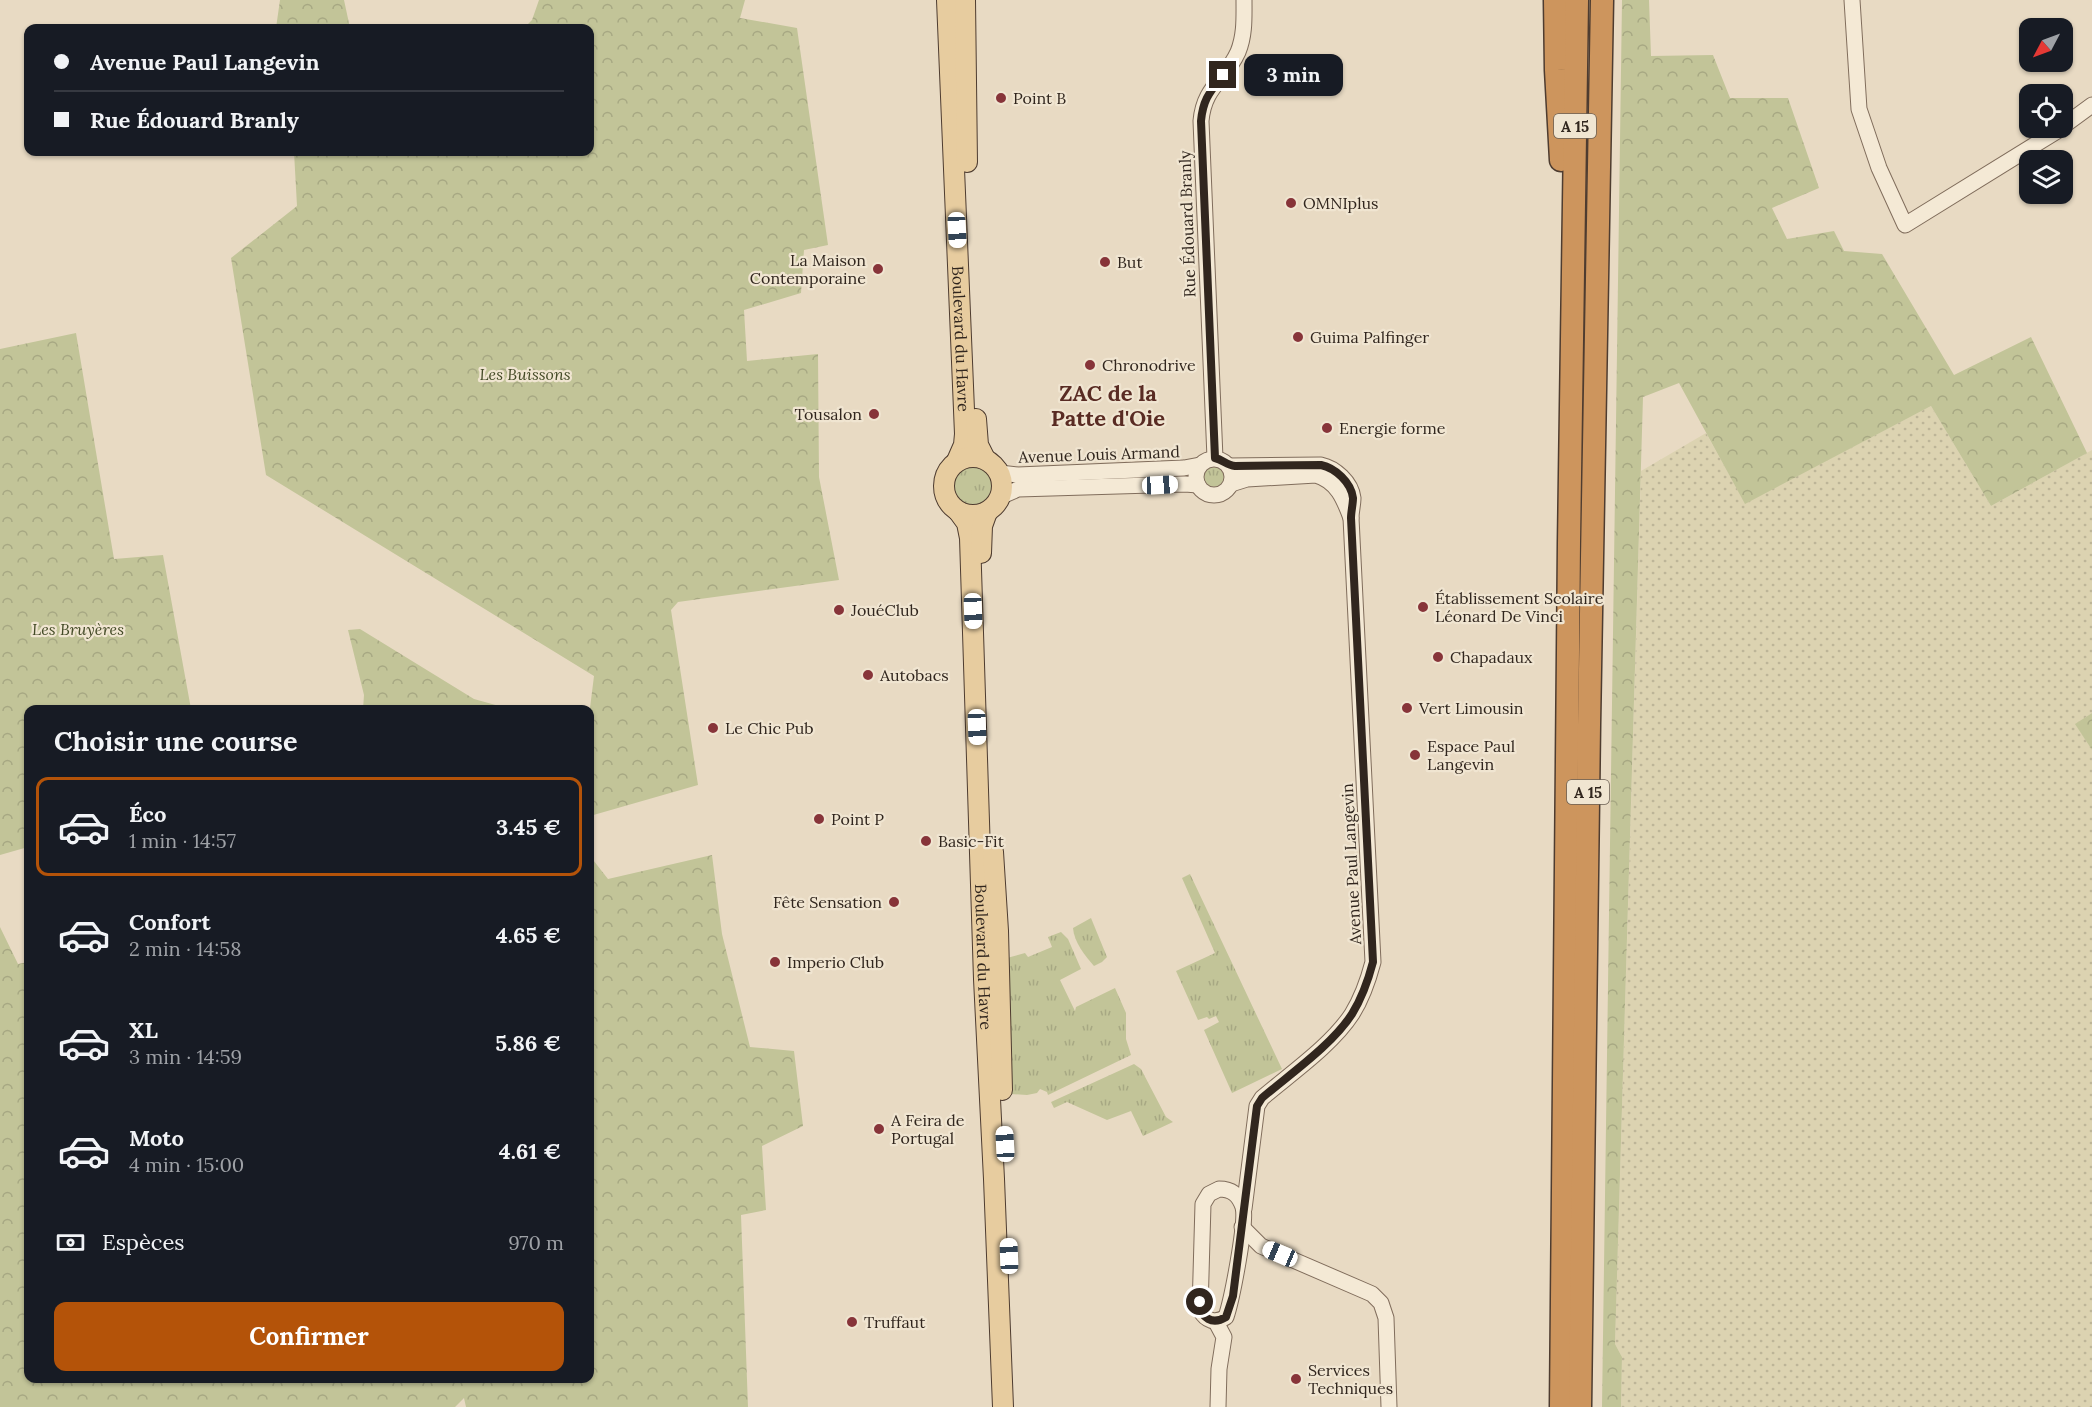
<!DOCTYPE html>
<html lang="fr">
<meta charset="utf-8">
<style>
body{margin:0;font-family:Lora,serif;background:#20242c;color:#f1f3f6;height:100vh;display:flex;flex-direction:column;font-size:22px;white-space:nowrap}
*{box-sizing:border-box;margin:0}
p{font-size:20px;color:#9ea1a6}
.icon{flex:none;width:33px;height:33px;fill:none;stroke:currentColor;stroke-width:2;stroke-linecap:round;stroke-linejoin:round}
.map{position:relative;flex:1;overflow:hidden}
.panel{position:absolute;left:24px;top:705px;width:570px;height:678px;display:flex;flex-direction:column;background:#171b24;border-radius:12px;box-shadow:0 2px 4px #0004}
.panel>*{flex:none}
.banner{position:absolute;left:24px;top:24px;width:570px;height:132px;border-radius:12px;box-shadow:0 2px 4px #0004;display:grid;align-content:center;height:132px;padding:0 30px;background:#171b24}
.needle{width:39px;rotate:229deg}
.tools{position:absolute;left:2019px;top:18px;display:grid;gap:12px}
.tools a{display:grid;place-items:center;width:54px;height:54px;border-radius:12px;background:#171b24;box-shadow:0 2px 4px #0004;font-size:30px}
.end{position:absolute;width:27px;height:27px;margin:-14px;border:8px solid #31261e;background:#fff;box-shadow:0 0 0 3px #fff}
.from{border-radius:50%}
.bubble{position:absolute;height:42px;border-radius:12px;background:#171b24;box-shadow:0 2px 4px #0004;font-size:20px;font-weight:700;line-height:42px;text-align:center}
.car{position:absolute;width:18px;height:36px;margin:-18px -9px;border-radius:8px;box-shadow:0 0 4px 2px #0007;background:linear-gradient(#fff 24%,#345 0 40%,#fff 0 76%,#345 0 86%,#fff 0)}
.banner b{display:flex;align-items:center;gap:21px;height:57px;font-size:22px}
.banner b+b{border-top:2px solid #363941}
.banner i{width:15px;height:15px;background:#f1f3f6}
ul{padding:0;list-style:none}
li{display:flex;align-items:center;gap:18px;height:99px;margin:0 12px 9px;padding:0 18px;border:3px solid transparent;border-radius:12px}
li div{flex:1}
li b{display:block;font-size:22px}
li em{font-style:normal;font-weight:700}
li.active{border-color:#b45309}
li>.icon{width:54px;height:54px;stroke-width:1.5}
h2{padding:0 30px;font-size:27px;line-height:72px}
.pay{display:flex;align-items:center;gap:15px;height:66px;padding:0 30px;font-size:22px}
.pay p{margin-inline-start:auto}
.button{display:flex;gap:12px;margin-top:auto;padding:12px 30px}
.button a{flex:1;height:69px;border-radius:12px;background:#b45309;color:#fff;font-size:24px;font-weight:700;line-height:69px;text-align:center}
.map>svg:first-child{display:block}
.farmland{fill:url(#farmland-dots)}
.grass{fill:url(#grass-tufts)}
.forest{fill:url(#forest-crowns)}
.lines{fill:none;stroke-linecap:round;stroke-linejoin:round}
.minor-casing{stroke:#806d5c;stroke-width:17}
.major-casing{stroke:#4e3c30;stroke-width:22}
.highway-casing{stroke:#4e3c30;stroke-width:25}
.minor{stroke:#f4e9d5;stroke-width:15}
.major{stroke:#e7cc9f;stroke-width:20}
.highway{stroke:#cd955d;stroke-width:22}
.route{stroke:#31261e;stroke-width:8}
.poi-dot{fill:#873439;stroke:#f0e5d1;stroke-width:2}
.labels{text-anchor:middle;dominant-baseline:central;stroke-width:4.5;stroke-linejoin:round;paint-order:stroke}
.shield{fill:#f0e5d1;stroke:#6a5f54;stroke-width:1.5}
.shield-label{font-size:15px;font-weight:bold;fill:#31261e}
.poi-label{font-size:16px;fill:#31261e;stroke:#f0e5d1;text-anchor:start}
.street-label{font-size:16px;fill:#31261e;stroke:#f0e5d1}
.park-label{font-size:16px;font-style:italic;fill:#444b27;stroke:#f0e5d1}
.district-label{font-size:22px;font-weight:bold;fill:#592b23;stroke:#f0e5d1}
</style>
<div class="map">
<svg width="2092" height="1407" viewBox="0 0 2092 1407">
<defs>
<pattern id="farmland-dots" width="8" height="8" patternUnits="userSpaceOnUse" patternTransform="scale(1.5)"><rect width="8" height="8" fill="#dcd3b1"/><path d="M2 2h.1M6 6h.1" fill="none" stroke="#bdb598" stroke-width="1.8" stroke-linecap="round"/></pattern>
<pattern id="grass-tufts" width="24" height="20" patternUnits="userSpaceOnUse" patternTransform="scale(1.5)"><rect width="24" height="20" fill="#c2c498"/><path d="M3 7l-1-3M5 7V3M7 7l1-3M15 17l-1-3M17 17v-4M19 17l1-3" fill="none" stroke="#a7a883"/></pattern>
<pattern id="forest-crowns" width="20" height="18" patternUnits="userSpaceOnUse" patternTransform="scale(1.5)"><rect width="20" height="18" fill="#c2c498"/><path d="M2 6a3 3 0 1 1 6 0M12 15a3 3 0 1 1 6 0" fill="none" stroke="#a7a883"/></pattern>
</defs>
<rect width="100%" height="100%" fill="#e8dac3"/>
<polygon class="farmland" points="1931,406 1991,506 2092,450 2092,713 2076,724 2092,750 2092,1407 1621,1407 1622,1357 1615,1344 1641,471 1706,433 1745,503"/>
<g class="grass">
<circle cx="973" cy="486" r="23"/>
<circle cx="1214" cy="477" r="10"/>
<polygon points="1190,874 1282,1069 1232,1093 1204,1030 1219,1022 1216,1016 1209,1019 1207,1017 1198,1020 1176,971 1215,953 1182,878"/>
<path d="M 1091,918 L 1107,957 L 1102,962 L 1094,966 C 1085,956 1074,942 1073,928 Z"/>
<polygon points="1061,932 1068,939 1081,969 1060,980 1075,1011 1076,1007 1115,988 1126,1013 1126,1039 1131,1055 1048,1095 1047,1092 1040,1089 1037,1093 1027,1095 1011,1094 1007,1005 1007,958 1025,953 1028,957 1052,947 1048,937"/>
<polygon points="1134,1064 1141,1069 1166,1117 1173,1122 1143,1136 1131,1111 1107,1120 1067,1102 1054,1108 1051,1102"/>
</g>
<g class="forest">
<polygon points="280,0 344,0 350,28 276,28"/>
<polygon points="539,0 745,0 740,18 797,28 828,245 804,250 801,293 744,310 747,361 818,354 819,477 839,580 678,602 671,610 698,785 590,816 590,710 588,709 590,708 594,676 266,475 231,258 297,206 294,152 590,152 590,28 524,28 532,20"/>
<polygon points="1622,0 1649,0 1651,56 1713,55 1730,98 1788,98 1819,188 1772,208 1787,239 1834,231 1844,251 1882,254 1954,375 2031,337 2087,453 1991,506 1931,406 1745,504 1679,383 1643,397 1615,1344 1622,1357 1621,1407 1602,1407"/>
<polygon points="76,333 114,559 163,555 191,709 28,710 28,847 0,855 0,349"/>
<polygon points="360,629 474,699 510,709 363,709 364,695 348,630"/>
<polygon points="2092,713 2092,750 2075,724"/>
<polygon points="712,855 722,934 750,1047 794,1051 803,1126 762,1146 766,1210 741,1215 748,1407 466,1407 464,1398 455,1407 0,1407 0,927 18,964 28,962 28,1378 590,1378 590,856 608,879"/>
</g>
<g class="lines">
<g class="minor-casing">
<g id="minor">
<polyline points="1852,0 1859,109 1879,168 1905,225 2062,128"/>
<polyline points="2062,127 2092,105"/>
<path d="M 1215,458 L 1201,121 C 1204,86 1225,81 1238,52 C 1245,35 1244,17 1244,0"/>
<circle cx="1214" cy="477" r="18"/>
<path d="M 1229,466 L 1321,465 C 1335,468 1351,482 1353,498 C 1353,504 1351,512 1351,518 C 1344,499 1337,481 1316,475 L 1247,479 L 1231,484"/>
<polyline points="1000,473 1018,475 1184,468 1200,465"/>
<polyline points="1000,497 1018,489 1185,484 1198,485"/>
<path d="M 1219,1189 C 1232,1189 1239,1195 1243,1207 C 1247,1222 1232,1299 1226,1317 C 1215,1324 1206,1321 1200,1310 L 1203,1204 L 1209,1194 Z"/>
<path d="M 1244,1209 L 1257,1106 L 1262,1098 C 1290,1074 1332,1045 1352,1014 C 1362,998 1368,981 1373,962 L 1351,518"/>
<polyline points="1242,1227 1261,1246 1372,1294 1381,1303 1386,1318 1389,1407"/>
<polyline points="1216,1322 1224,1337 1219,1369 1218,1407"/>
</g>
</g>
<g class="major-casing">
<g id="major">
<path id="s1" d="M 947,0 L 965,434 L 964,445 L 957,461"/>
<polyline points="965,0 967,162"/>
<polyline points="976,419 978,445 985,459"/>
<circle cx="973" cy="486" r="29"/>
<path id="s2" d="M 959,512 L 967,523 L 970,538 L 984,979 L 994,1179 L 1003,1407"/>
<polyline points="981,553 982,526 987,512"/>
<polyline points="993,852 998,931 1002,1090"/>
</g>
</g>
<g class="highway-casing">
<g id="highway">
<polyline points="1555,0 1556,70 1561,160"/>
<polyline points="1561,1407 1569,543 1577,0"/>
<polyline points="1580,1407 1589,725 1602,0"/>
</g>
</g>
<use href="#minor" class="minor"/>
<use href="#major" class="major"/>
<use href="#highway" class="highway"/>
</g>
<g class="lines">
<path class="route" d="M 1200,1302 C 1200,1319 1213,1325 1226,1317 L 1233,1296 L 1257,1106 L 1262,1098 C 1290,1074 1332,1045 1352,1014 C 1362,998 1368,981 1373,962 L 1351,518 C 1351,512 1353,504 1353,498 C 1351,482 1335,468 1321,465 L 1235,466 C 1227,465 1223,460 1215,458 L 1201,121 C 1203,99 1210,92 1223,75"/>
</g>
<g class="poi-dot">
<circle cx="1001" cy="98" r="6"/>
<circle cx="1291" cy="203" r="6"/>
<circle cx="1105" cy="262" r="6"/>
<circle cx="878" cy="269" r="6"/>
<circle cx="1298" cy="337" r="6"/>
<circle cx="1090" cy="365" r="6"/>
<circle cx="874" cy="414" r="6"/>
<circle cx="1327" cy="428" r="6"/>
<circle cx="1423" cy="607" r="6"/>
<circle cx="839" cy="610" r="6"/>
<circle cx="1438" cy="657" r="6"/>
<circle cx="868" cy="675" r="6"/>
<circle cx="1407" cy="708" r="6"/>
<circle cx="713" cy="728" r="6"/>
<circle cx="1415" cy="755" r="6"/>
<circle cx="819" cy="819" r="6"/>
<circle cx="926" cy="841" r="6"/>
<circle cx="894" cy="902" r="6"/>
<circle cx="775" cy="962" r="6"/>
<circle cx="879" cy="1129" r="6"/>
<circle cx="852" cy="1322" r="6"/>
<circle cx="1296" cy="1379" r="6"/>
</g>
<g class="labels">
<g class="shield">
<rect x="1554" y="114" width="42" height="24" rx="4.5"/>
<rect x="1567" y="780" width="42" height="24" rx="4.5"/>
</g>
<g class="shield-label">
<text x="1575" y="126">A 15</text>
<text x="1588" y="792">A 15</text>
</g>
<g class="poi-label">
<text x="1013" y="98">Point B</text>
<text x="1303" y="203">OMNIplus</text>
<text x="866" y="260" text-anchor="end">La Maison<tspan x="866" dy="18">Contemporaine</tspan></text>
<text x="1117" y="262">But</text>
<text x="1310" y="337">Guima Palfinger</text>
<text x="1102" y="365">Chronodrive</text>
<text x="862" y="414" text-anchor="end">Tousalon</text>
<text x="1339" y="428">Energie forme</text>
<text x="1435" y="598">Établissement Scolaire<tspan x="1435" dy="18">Léonard De Vinci</tspan></text>
<text x="851" y="610">JouéClub</text>
<text x="1450" y="657">Chapadaux</text>
<text x="880" y="675">Autobacs</text>
<text x="1419" y="708">Vert Limousin</text>
<text x="725" y="728">Le Chic Pub</text>
<text x="1427" y="746">Espace Paul<tspan x="1427" dy="18">Langevin</tspan></text>
<text x="831" y="819">Point P</text>
<text x="938" y="841">Basic-Fit</text>
<text x="882" y="902" text-anchor="end">Fête Sensation</text>
<text x="787" y="962">Imperio Club</text>
<text x="891" y="1120">A Feira de<tspan x="891" dy="18">Portugal</tspan></text>
<text x="864" y="1322">Truffaut</text>
<text x="1308" y="1370">Services<tspan x="1308" dy="18">Techniques</tspan></text>
</g>
<g class="street-label">
<text transform="translate(1187 224) rotate(-92)">Rue Édouard Branly</text>
<text stroke="none"><textPath href="#s1" startOffset="339">Boulevard du Havre</textPath></text>
<text transform="translate(1099 454) rotate(-2)">Avenue Louis Armand</text>
<text transform="translate(1351 864) rotate(-93)">Avenue Paul Langevin</text>
<text stroke="none"><textPath href="#s2" startOffset="448">Boulevard du Havre</textPath></text>
</g>
<g class="park-label">
<text x="525" y="374">Les Buissons</text>
<text x="78" y="629">Les Bruyères</text>
</g>
<g class="district-label">
<text x="1108" y="393">ZAC de la<tspan x="1108" dy="25">Patte d'Oie</tspan></text>
</g>
</g>
</svg>
<div class="tools">
<a><svg class="needle" viewBox="-14 -14 28 28"><path d="M0-13l5 13h-10z" fill="#e53935"/><path d="M0 13l5-13h-10z" fill="#9ea1a6"/></svg></a>
<a><svg class="icon" aria-label="locate" viewBox="0 0 24 24"><circle cx="12" cy="12" r="6"/><path d="M12 2v4M12 18v4M2 12h4M18 12h4"/></svg></a>
<a><svg class="icon" aria-label="layers" viewBox="0 0 24 24"><path d="M12 4l9 5-9 5-9-5zM3 14l9 5 9-5"/></svg></a>
</div>
<i class="end from" style="left:1200px;top:1302px"></i>
<i class="end" style="left:1223px;top:75px"></i>
<div class="bubble" style="left:1244px;top:54px;width:99px">3 min</div>
<i class="car" style="left:957px;top:230px;rotate:177deg"></i>
<i class="car" style="left:1160px;top:485px;rotate:87deg"></i>
<i class="car" style="left:973px;top:611px;rotate:178deg"></i>
<i class="car" style="left:977px;top:727px;rotate:178deg"></i>
<i class="car" style="left:1005px;top:1144px;rotate:357deg"></i>
<i class="car" style="left:1280px;top:1254px;rotate:293deg"></i>
<i class="car" style="left:1009px;top:1256px;rotate:358deg"></i>
<div class="banner">
<b><i class="from"></i>Avenue Paul Langevin</b>
<b><i></i>Rue Édouard Branly</b>
</div>
<section class="panel">
<h2>Choisir une course</h2>
<ul>
<li class="active"><svg class="icon" aria-label="car" viewBox="0 0 24 24"><path d="M5 17H2v-5l4-1 3-4h7l3 4 3 1v5h-3M9 17h6M6 11h13"/><circle cx="7" cy="17" r="2"/><circle cx="17" cy="17" r="2"/></svg><div><b>Éco</b><p>1 min · 14:57</p></div><em>3.45 €</em></li>
<li><svg class="icon" aria-label="car" viewBox="0 0 24 24"><path d="M5 17H2v-5l4-1 3-4h7l3 4 3 1v5h-3M9 17h6M6 11h13"/><circle cx="7" cy="17" r="2"/><circle cx="17" cy="17" r="2"/></svg><div><b>Confort</b><p>2 min · 14:58</p></div><em>4.65 €</em></li>
<li><svg class="icon" aria-label="car" viewBox="0 0 24 24"><path d="M5 17H2v-5l4-1 3-4h7l3 4 3 1v5h-3M9 17h6M6 11h13"/><circle cx="7" cy="17" r="2"/><circle cx="17" cy="17" r="2"/></svg><div><b>XL</b><p>3 min · 14:59</p></div><em>5.86 €</em></li>
<li><svg class="icon" aria-label="car" viewBox="0 0 24 24"><path d="M5 17H2v-5l4-1 3-4h7l3 4 3 1v5h-3M9 17h6M6 11h13"/><circle cx="7" cy="17" r="2"/><circle cx="17" cy="17" r="2"/></svg><div><b>Moto</b><p>4 min · 15:00</p></div><em>4.61 €</em></li>
</ul>
<div class="pay"><svg class="icon" aria-label="cash" viewBox="0 0 24 24"><path d="M3 7h18v10H3z"/><circle cx="12" cy="12" r="2"/></svg>Espèces<p>970 m</p></div>
<div class="button"><a>Confirmer</a></div>
</section>
</div>
